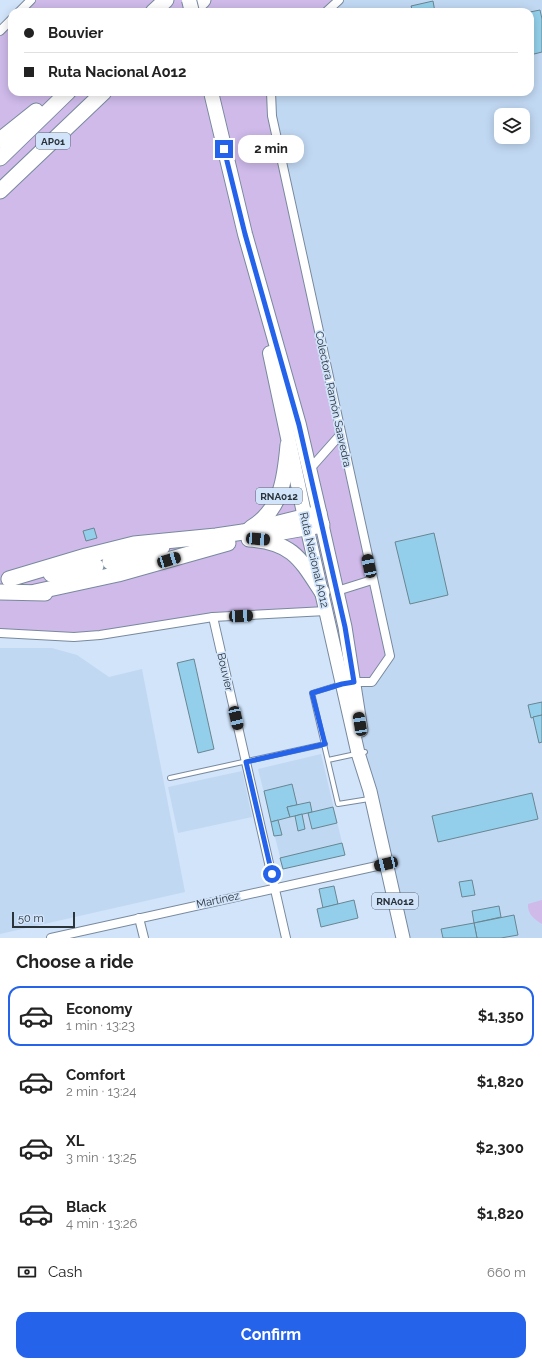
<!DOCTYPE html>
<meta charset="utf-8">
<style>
body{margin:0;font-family:Raleway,sans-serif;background:#f6f6f6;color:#222;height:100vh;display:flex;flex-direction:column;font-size:15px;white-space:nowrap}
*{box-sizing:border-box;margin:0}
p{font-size:13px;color:#767676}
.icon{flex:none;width:22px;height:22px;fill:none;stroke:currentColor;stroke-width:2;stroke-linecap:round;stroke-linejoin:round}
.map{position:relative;height:938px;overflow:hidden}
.details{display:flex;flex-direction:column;background:#fff;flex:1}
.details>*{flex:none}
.hud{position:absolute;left:8px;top:8px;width:526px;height:88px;border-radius:12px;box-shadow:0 2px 10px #0003;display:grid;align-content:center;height:88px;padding:0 16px;background:#fff}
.buttons{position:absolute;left:494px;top:108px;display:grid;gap:8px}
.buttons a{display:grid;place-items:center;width:36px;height:36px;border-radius:8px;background:#fff;box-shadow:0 2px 10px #0003;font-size:20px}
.scale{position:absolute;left:12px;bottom:10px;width:63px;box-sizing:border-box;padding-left:4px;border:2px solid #2a323a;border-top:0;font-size:11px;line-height:14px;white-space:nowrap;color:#2a323a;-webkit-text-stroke:3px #d1e4fa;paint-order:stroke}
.end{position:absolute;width:18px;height:18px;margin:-9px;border:5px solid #2563eb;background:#fff;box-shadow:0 0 0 2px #fff}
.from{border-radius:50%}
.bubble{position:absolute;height:28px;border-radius:12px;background:#fff;box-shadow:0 2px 10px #0003;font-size:13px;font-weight:700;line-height:28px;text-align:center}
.car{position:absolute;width:12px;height:24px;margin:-12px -6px;border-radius:5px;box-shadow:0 0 3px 1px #0007;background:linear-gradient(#222 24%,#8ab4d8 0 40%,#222 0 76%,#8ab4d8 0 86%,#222 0)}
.hud b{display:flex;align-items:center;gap:14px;height:38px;font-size:15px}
.hud b+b{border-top:1px solid #e0e0e0}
.hud i{width:10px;height:10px;background:#222}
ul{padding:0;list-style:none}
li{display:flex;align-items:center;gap:12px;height:60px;margin:0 8px 6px;padding:0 8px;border:2px solid transparent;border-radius:12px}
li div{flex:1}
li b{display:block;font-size:15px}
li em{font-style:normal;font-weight:700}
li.active{border-color:#2563eb}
li>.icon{width:36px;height:36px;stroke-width:1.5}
h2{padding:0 16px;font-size:18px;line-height:48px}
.pay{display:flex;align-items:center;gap:10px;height:44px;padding:0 16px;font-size:15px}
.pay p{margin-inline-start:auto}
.button{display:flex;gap:8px;margin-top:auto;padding:8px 16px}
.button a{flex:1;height:46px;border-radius:12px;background:#2563eb;color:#fff;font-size:16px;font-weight:700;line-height:46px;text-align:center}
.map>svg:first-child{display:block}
.built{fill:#c1d8f3;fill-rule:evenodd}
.green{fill:#cfbaea}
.building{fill:#93cfea;stroke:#698591}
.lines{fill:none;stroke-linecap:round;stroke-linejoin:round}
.service-casing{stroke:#78899e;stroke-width:6}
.minor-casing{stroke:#78899e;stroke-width:10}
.primary-casing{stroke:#78899e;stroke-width:15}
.trunk-casing{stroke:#78899e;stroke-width:16}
.motorway-casing{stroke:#78899e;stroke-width:17}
.service{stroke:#fff;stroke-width:4}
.minor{stroke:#fff;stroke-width:8}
.primary{stroke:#fff;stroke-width:13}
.trunk{stroke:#fff;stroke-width:14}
.motorway{stroke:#fff;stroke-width:15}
.trunk-bridge-casing{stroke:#78899e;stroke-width:16;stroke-linecap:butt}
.trunk-bridge{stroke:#fff;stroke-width:14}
.route{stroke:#2563eb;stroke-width:5}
.labels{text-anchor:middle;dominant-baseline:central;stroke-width:3.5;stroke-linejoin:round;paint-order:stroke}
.shield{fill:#d1e4fa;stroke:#5c6774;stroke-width:1}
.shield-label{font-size:10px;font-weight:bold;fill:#2a323a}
.street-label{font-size:11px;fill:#2a323a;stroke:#d1e4fa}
</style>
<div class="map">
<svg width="542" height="938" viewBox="0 0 542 938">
<rect width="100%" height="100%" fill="#d1e4fa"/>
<g class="built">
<path d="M 339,0 L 542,0 L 542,938 L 403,938 L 358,753 L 271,92 L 530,92 L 530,12 L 326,12 ZM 501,115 L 523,115 L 523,137 L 501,137 Z"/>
<polygon points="0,648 52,648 77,655 109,677 142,669 185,892 0,934"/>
<polygon points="321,754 345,855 283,869 258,769"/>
<polygon points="242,771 252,817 178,833 168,787"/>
</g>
<g class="green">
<polygon points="31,0 339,0 326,12 19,12"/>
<polygon points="12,19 12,92 271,92 390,656 372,682 342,684 326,612 213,617 100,635 0,633 0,31"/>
<path d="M 542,900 L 542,924 C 535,920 527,914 528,904 Z"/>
</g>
<g class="building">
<polygon points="433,1 435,12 413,12 411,6"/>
<polygon points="540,10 542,19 542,52 530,55 530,12"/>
<polygon points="94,528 97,538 86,541 83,531"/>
<polygon points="434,533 448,595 410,604 395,542"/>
<polygon points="194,659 214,749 198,753 177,663"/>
<polygon points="542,702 542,715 531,718 528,705"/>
<polygon points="542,715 542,742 539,743 533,717"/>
<polygon points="292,784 297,805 287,807 290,817 271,822 264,791"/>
<polygon points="532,793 538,819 438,842 432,816"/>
<polygon points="310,802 312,812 290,817 287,807"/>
<polygon points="333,807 337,823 312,829 308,813"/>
<polygon points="302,814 305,829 298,831 295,816"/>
<polygon points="278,820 282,835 274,836 271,822"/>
<polygon points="342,843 345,855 283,869 280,858"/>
<polygon points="472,880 475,895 462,897 459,882"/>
<polygon points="334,886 338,904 323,908 319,889"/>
<polygon points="354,900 358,918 321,927 317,909"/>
<polygon points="499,906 501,917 474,923 472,911"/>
<polygon points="514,915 518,935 501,938 477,938 474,923"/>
<polygon points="474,923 477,938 443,938 441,929"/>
</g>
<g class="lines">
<g class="service-casing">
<g id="service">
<polyline points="341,684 312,693 338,804 369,799"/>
<polyline points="328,760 365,752"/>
<polyline points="170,778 325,744"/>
</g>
</g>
<g class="minor-casing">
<g id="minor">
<polyline points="19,12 31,0"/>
<polyline points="326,12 339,0"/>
<polyline points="0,31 12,19"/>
<polyline points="271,92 272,116 390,656 372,682 354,682"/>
<polyline points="309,470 340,435"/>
<polyline points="337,591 372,580"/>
<polyline points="213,617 286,938"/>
<polyline points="0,633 74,637 100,635 213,617 326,611"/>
<polyline points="139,918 144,938"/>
<polyline points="51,938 386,864"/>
</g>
</g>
<g class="primary-casing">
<g id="primary">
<polyline points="322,525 345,627 361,730"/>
<polyline points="307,528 358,753 370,791 403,938"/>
</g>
</g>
<g class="trunk-casing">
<g id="trunk">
<polyline points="211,92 245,234 299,425 322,524"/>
<polyline points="270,353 307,527"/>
</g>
</g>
<g class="motorway-casing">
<g id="motorway">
<polyline points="153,12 166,0"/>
<polyline points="190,12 203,0"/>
<polyline points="0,140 36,111"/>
<polyline points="0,158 68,92"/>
<polyline points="0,191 104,92"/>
<path d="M 251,528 C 282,509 285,478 288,445"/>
<polyline points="271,534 322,525"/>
<path d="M 249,539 C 292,542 300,558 322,592"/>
<polyline points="110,562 137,556 162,547"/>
<polyline points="51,574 74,571 96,566"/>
<polyline points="9,579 86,556 134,544 216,536 243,532 319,513"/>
<polyline points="0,592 45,593"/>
<polyline points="35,592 118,574 228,543"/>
</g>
</g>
<use href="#service" class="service"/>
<use href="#minor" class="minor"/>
<use href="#primary" class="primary"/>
<use href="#trunk" class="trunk"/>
<use href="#motorway" class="motorway"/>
<g class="trunk-bridge-casing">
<polyline id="trunk-bridge" points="189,0 192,12"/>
</g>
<use href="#trunk-bridge" class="trunk-bridge"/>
</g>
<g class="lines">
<polyline class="route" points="224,149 245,234 299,425 345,627 354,682 342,684 312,693 325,744 246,762 272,874"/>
</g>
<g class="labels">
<g class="shield">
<rect x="36" y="133" width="34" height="16" rx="3"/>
<rect x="256" y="488" width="46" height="16" rx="3"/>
<rect x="372" y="893" width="46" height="16" rx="3"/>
</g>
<g class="shield-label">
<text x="53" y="141">AP01</text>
<text x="279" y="496">RNA012</text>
<text x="395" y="901">RNA012</text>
</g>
<g class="street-label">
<text transform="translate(333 399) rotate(78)">Colectora Ramón Saavedra</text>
<text transform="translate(314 560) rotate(77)">Ruta Nacional A012</text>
<text transform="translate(225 672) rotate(77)">Bouvier</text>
<text transform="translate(218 900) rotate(-12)">Martínez</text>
</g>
</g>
</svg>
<div class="buttons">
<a><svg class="icon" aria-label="layers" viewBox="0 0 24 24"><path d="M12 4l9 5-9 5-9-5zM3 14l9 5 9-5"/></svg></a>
</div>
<div class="scale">50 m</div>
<i class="end from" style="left:272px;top:874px"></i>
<i class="end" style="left:224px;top:149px"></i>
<div class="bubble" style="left:238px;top:135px;width:66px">2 min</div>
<i class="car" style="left:258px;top:539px;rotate:94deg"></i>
<i class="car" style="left:169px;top:560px;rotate:73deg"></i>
<i class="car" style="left:369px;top:566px;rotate:348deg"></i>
<i class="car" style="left:241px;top:616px;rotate:87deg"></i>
<i class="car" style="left:236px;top:718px;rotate:167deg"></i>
<i class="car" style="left:360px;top:724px;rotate:351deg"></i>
<i class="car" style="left:386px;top:864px;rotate:257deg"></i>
<div class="hud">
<b><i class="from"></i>Bouvier</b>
<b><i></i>Ruta Nacional A012</b>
</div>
</div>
<section class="details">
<h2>Choose a ride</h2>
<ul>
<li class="active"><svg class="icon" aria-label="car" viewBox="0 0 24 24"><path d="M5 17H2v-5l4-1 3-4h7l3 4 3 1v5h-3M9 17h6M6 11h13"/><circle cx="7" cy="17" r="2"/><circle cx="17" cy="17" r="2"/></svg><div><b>Economy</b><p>1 min · 13:23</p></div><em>$1,350</em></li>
<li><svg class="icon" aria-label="car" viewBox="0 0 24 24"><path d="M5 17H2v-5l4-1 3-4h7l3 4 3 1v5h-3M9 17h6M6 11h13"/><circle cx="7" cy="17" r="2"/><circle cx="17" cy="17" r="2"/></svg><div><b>Comfort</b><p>2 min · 13:24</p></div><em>$1,820</em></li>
<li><svg class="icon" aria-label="car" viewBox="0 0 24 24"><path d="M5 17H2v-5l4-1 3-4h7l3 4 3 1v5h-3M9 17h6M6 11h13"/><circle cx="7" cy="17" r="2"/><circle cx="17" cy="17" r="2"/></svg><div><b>XL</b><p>3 min · 13:25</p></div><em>$2,300</em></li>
<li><svg class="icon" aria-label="car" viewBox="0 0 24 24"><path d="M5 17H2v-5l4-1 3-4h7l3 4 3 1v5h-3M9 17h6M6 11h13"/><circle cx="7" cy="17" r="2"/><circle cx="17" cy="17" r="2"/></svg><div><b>Black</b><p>4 min · 13:26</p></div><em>$1,820</em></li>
</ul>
<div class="pay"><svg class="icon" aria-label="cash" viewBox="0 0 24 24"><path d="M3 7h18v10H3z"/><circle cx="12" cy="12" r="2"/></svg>Cash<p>660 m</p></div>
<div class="button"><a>Confirm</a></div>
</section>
